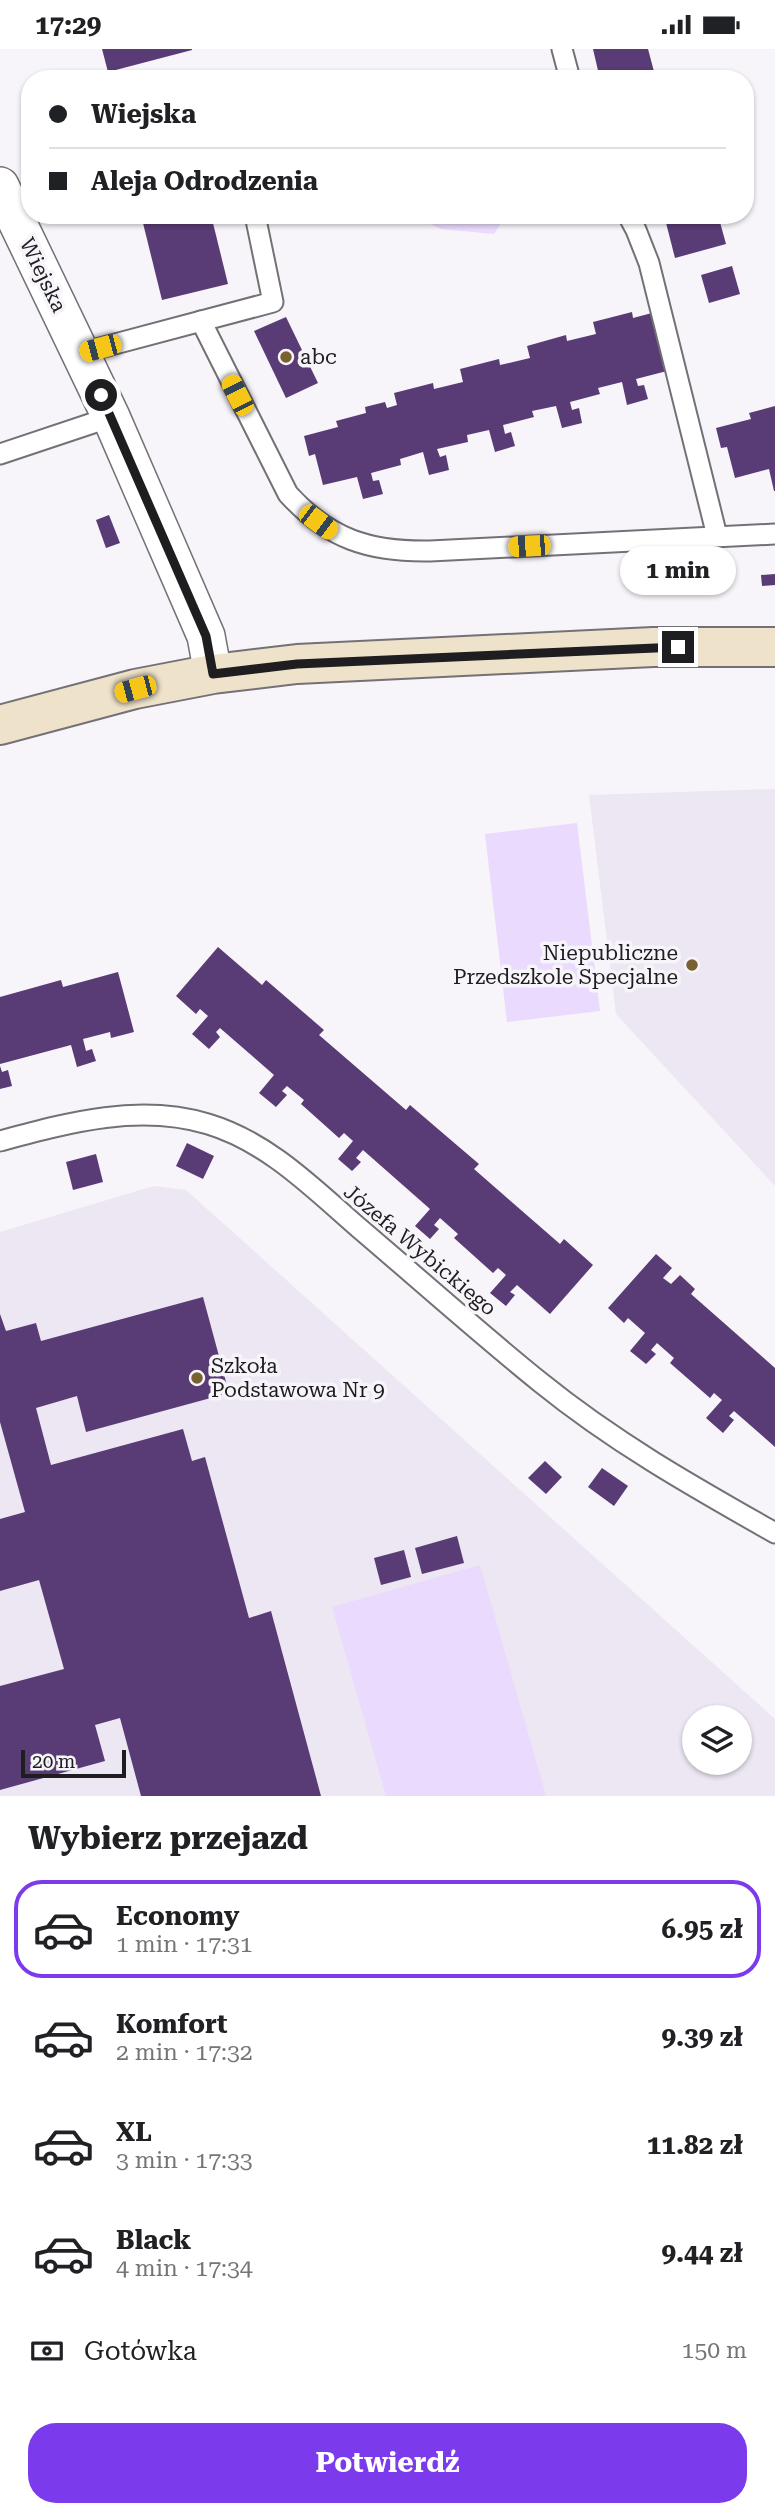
<!DOCTYPE html>
<html lang="pl">
<meta charset="utf-8">
<style>
body{margin:0;font-family:"Roboto Serif",serif;background:#f6f6f6;color:#202124;height:100vh;display:flex;flex-direction:column;font-size:26px;white-space:nowrap}
*{box-sizing:border-box;margin:0}
p{font-size:23px;color:#757577}
.icon{flex:none;width:38px;height:38px;fill:none;stroke:currentColor;stroke-width:2;stroke-linecap:round;stroke-linejoin:round}
.map{position:relative;height:1747px;overflow:hidden}
.side{display:flex;flex-direction:column;background:#fff;flex:1}
.side>*{flex:none}
.top-card{position:absolute;left:21px;top:21px;width:733px;height:154px;border-radius:28px;box-shadow:0 2px 5px #0004;display:grid;align-content:center;height:154px;padding:0 28px;background:#fff}
.tools{position:absolute;left:682px;top:1656px;display:grid;gap:14px}
.tools a{display:grid;place-items:center;width:70px;height:70px;border-radius:50%;background:#fff;box-shadow:0 2px 5px #0004;font-size:35px}
.scale{position:absolute;left:21px;bottom:18px;width:105px;box-sizing:border-box;padding-left:7px;border:4px solid #1e1d1f;border-top:0;font-size:19px;line-height:24px;white-space:nowrap;color:#1e1d1f;-webkit-text-stroke:5px #f7f4fa;paint-order:stroke}
.end{position:absolute;width:32px;height:32px;margin:-16px;border:9px solid #1e1d1f;background:#fff;box-shadow:0 0 0 4px #fff}
.from{border-radius:50%}
.bubble{position:absolute;height:49px;border-radius:24px;background:#fff;box-shadow:0 2px 5px #0004;font-size:23px;font-weight:700;line-height:49px;text-align:center}
.car{position:absolute;width:21px;height:42px;margin:-21px -10px;border-radius:9px;box-shadow:0 0 5px 2px #0007;background:linear-gradient(#f5c518 24%,#345 0 40%,#f5c518 0 76%,#345 0 86%,#f5c518 0)}
.top-card b{display:flex;align-items:center;gap:24px;height:66px;font-size:26px}
.top-card b+b{border-top:2px solid #e0e0e0}
.top-card i{width:18px;height:18px;background:#202124}
ul{padding:0;list-style:none}
li{display:flex;align-items:center;gap:21px;height:98px;margin:0 14px 10px;padding:0 14px;border:4px solid transparent;border-radius:28px}
li div{flex:1}
li b{display:block;font-size:26px}
li em{font-style:normal;font-weight:700}
li.current{border-color:#7c3aed}
li>.icon{width:63px;height:63px;stroke-width:1.5}
h2{padding:0 28px;font-size:32px;line-height:84px}
.pay{display:flex;align-items:center;gap:18px;height:77px;padding:0 28px;font-size:26px}
.pay p{margin-inline-start:auto}
.button{display:flex;gap:14px;margin-top:auto;padding:14px 28px}
.button a{flex:1;height:80px;border-radius:28px;background:#7c3aed;color:#fff;font-size:28px;font-weight:700;line-height:80px;text-align:center}
.status{display:flex;justify-content:space-between;align-items:center;height:49px;padding:0 35px;background:#fff;direction:ltr}
.status svg{height:19px;fill:currentColor}
.map>svg:first-child{display:block}
.built{fill:#ece7f3;fill-rule:evenodd}
.green{fill:#eadafd}
.building{fill:#593b75}
.lines{fill:none;stroke-linecap:round;stroke-linejoin:round}
.lane-casing{stroke:#737176;stroke-width:23}
.street-casing{stroke:#737176;stroke-width:40}
.secondary-casing{stroke:#737176;stroke-width:42}
.lane{stroke:#fff;stroke-width:19}
.street{stroke:#fff;stroke-width:37}
.secondary{stroke:#efe2ca;stroke-width:38}
.route{stroke:#1e1d1f;stroke-width:9}
.poi-dot{fill:#7a6132;stroke:#f7f4fa;stroke-width:2.5}
.labels{text-anchor:middle;dominant-baseline:central;stroke-width:7;stroke-linejoin:round;paint-order:stroke}
.street-label{font-size:21px;fill:#1e1d1f;stroke:#f7f4fa}
.poi-label{font-size:21px;fill:#1e1d1f;stroke:#f7f4fa;text-anchor:start}
</style>
<div class="status"><b>17:29</b><svg viewBox="0 0 49 12"><path d="M0 12V9h3v3zM5 12V6h3v6zM10 12V3h3v9zM15 12V0h3v12zM26 1h20v11H26zM47 4h2v5h-2z"/></svg></div>
<div class="map">
<svg width="775" height="1747" viewBox="0 0 775 1747">
<rect width="100%" height="100%" fill="#f7f4fa"/>
<g class="built">
<polygon points="775,740 775,1137 616,965 589,746"/>
<path d="M 154,1137 L 186,1141 L 775,1670 L 775,1747 L 0,1747 L 0,1183 ZM 695,1668 L 740,1668 L 740,1713 L 695,1713 Z"/>
</g>
<g class="green">
<polygon points="412,166 506,166 494,185 441,180"/>
<polygon points="577,774 600,962 507,973 485,785"/>
<polygon points="480,1516 546,1747 386,1747 332,1558"/>
</g>
<g class="building">
<polygon points="102,0 192,0 192,1 108,23"/>
<polygon points="593,0 648,0 656,30 600,30"/>
<polygon points="141,166 211,166 228,235 162,251"/>
<polygon points="664,166 718,166 726,195 675,209"/>
<polygon points="732,217 740,245 709,254 701,226"/>
<polygon points="632,263 633,269 652,264 667,322 636,330 638,337 644,336 648,350 627,356 622,333 598,339 600,345 570,353 572,361 579,359 582,374 562,379 556,357 532,362 534,368 503,376 505,385 511,383 515,397 495,403 489,381 467,386 468,393 437,400 440,408 446,406 449,421 429,426 423,403 400,410 401,416 371,424 373,432 379,431 383,445 363,450 357,428 323,436 315,405 309,407 304,387 338,378 336,372 366,364 365,358 385,353 387,359 397,356 394,344 433,334 434,340 463,333 460,320 499,310 500,316 530,309 527,297 566,286 567,292 596,285 593,273"/>
<polygon points="286,268 318,334 286,349 254,282"/>
<polygon points="775,357 775,442 774,442 769,420 735,429 727,398 721,399 716,379 751,370 749,364"/>
<polygon points="109,466 120,494 106,499 96,471"/>
<polygon points="775,525 775,536 762,537 761,526"/>
<polygon points="218,898 262,936 266,931 324,981 319,986 406,1061 410,1056 445,1086 479,1115 474,1120 560,1195 564,1190 593,1216 550,1265 517,1236 510,1243 515,1246 506,1257 490,1244 506,1226 498,1219 493,1224 454,1189 458,1185 440,1169 434,1176 439,1180 430,1190 415,1177 430,1160 363,1101 356,1109 361,1113 352,1122 338,1110 353,1092 344,1084 339,1089 301,1055 304,1051 287,1037 282,1042 287,1046 276,1058 259,1044 274,1026 220,979 216,983 220,988 209,1000 192,985 208,967 200,960 196,965 176,947"/>
<polygon points="118,923 134,983 111,989 110,983 83,990 86,1002 92,1000 96,1012 77,1018 71,996 0,1015 0,948 61,931 63,938"/>
<polygon points="0,1017 2,1023 8,1021 12,1037 0,1040"/>
<polygon points="187,1094 214,1107 203,1130 176,1117"/>
<polygon points="96,1105 103,1133 73,1141 66,1113"/>
<polygon points="656,1205 672,1219 663,1229 671,1235 680,1226 695,1240 691,1245 775,1319 775,1398 734,1362 729,1367 734,1371 723,1384 706,1369 722,1351 714,1344 710,1349 670,1314 674,1309 657,1294 651,1301 656,1305 646,1315 630,1302 645,1284 628,1269 624,1274 608,1259"/>
<polygon points="203,1248 229,1344 86,1383 77,1347 36,1359 51,1416 183,1380 192,1412 205,1408 249,1569 271,1562 321,1747 141,1747 120,1669 95,1676 105,1712 0,1741 0,1637 64,1620 39,1531 0,1542 0,1470 25,1463 0,1373 0,1265 6,1282 36,1274 41,1292"/>
<polygon points="545,1412 562,1428 546,1445 528,1429"/>
<polygon points="602,1419 628,1437 614,1457 588,1438"/>
<polygon points="457,1487 464,1514 422,1525 415,1499"/>
<polygon points="404,1501 411,1528 381,1536 374,1509"/>
</g>
<g class="lines">
<g class="lane-casing">
<g id="lane">
<polyline points="562,0 570,30"/>
<polyline points="628,166 636,181 649,214 717,487"/>
<path d="M 201,272 L 288,445 C 329,490 369,503 430,502 L 775,485"/>
<polyline points="81,304 273,253 255,166"/>
<polyline points="0,405 111,368"/>
<path d="M 0,1092 C 67,1074 138,1054 208,1075 C 268,1093 313,1139 359,1179 C 419,1230 478,1283 540,1333 C 614,1393 692,1437 775,1484"/>
</g>
</g>
<g class="street-casing">
<polyline id="street" points="0,137 111,368 206,587 213,625"/>
</g>
<g class="secondary-casing">
<polyline id="secondary" points="0,676 135,640 213,625 297,615 653,598 775,598"/>
</g>
<use href="#lane" class="lane"/>
<use href="#street" class="street"/>
<use href="#secondary" class="secondary"/>
</g>
<g class="lines">
<polyline class="route" points="101,346 206,587 213,625 297,615 678,598"/>
</g>
<g class="poi-dot">
<circle cx="286" cy="308" r="7"/>
<circle cx="692" cy="916" r="7"/>
<circle cx="197" cy="1329" r="7"/>
</g>
<g class="labels">
<g class="street-label">
<text transform="translate(43 226) rotate(64)">Wiejska</text>
<text transform="translate(420 1201) rotate(40)">Józefa Wybickiego</text>
</g>
<g class="poi-label">
<text x="300" y="308">abc</text>
<text x="678" y="904" text-anchor="end">Niepubliczne<tspan x="678" dy="24">Przedszkole Specjalne</tspan></text>
<text x="211" y="1317">Szkoła<tspan x="211" dy="24">Podstawowa Nr 9</tspan></text>
</g>
</g>
</svg>
<div class="tools">
<a><svg class="icon" aria-label="layers" viewBox="0 0 24 24"><path d="M12 4l9 5-9 5-9-5zM3 14l9 5 9-5"/></svg></a>
</div>
<div class="scale">20 m</div>
<i class="end from" style="left:101px;top:346px"></i>
<i class="end" style="left:678px;top:598px"></i>
<div class="bubble" style="left:620px;top:497px;width:116px">1 min</div>
<i class="car" style="left:100px;top:299px;rotate:255deg"></i>
<i class="car" style="left:237px;top:346px;rotate:333deg"></i>
<i class="car" style="left:318px;top:473px;rotate:127deg"></i>
<i class="car" style="left:529px;top:497px;rotate:267deg"></i>
<i class="car" style="left:135px;top:640px;rotate:255deg"></i>
<div class="top-card">
<b><i class="from"></i>Wiejska</b>
<b><i></i>Aleja Odrodzenia</b>
</div>
</div>
<section class="side">
<h2>Wybierz przejazd</h2>
<ul>
<li class="current"><svg class="icon" aria-label="car" viewBox="0 0 24 24"><path d="M5 17H2v-5l4-1 3-4h7l3 4 3 1v5h-3M9 17h6M6 11h13"/><circle cx="7" cy="17" r="2"/><circle cx="17" cy="17" r="2"/></svg><div><b>Economy</b><p>1 min · 17:31</p></div><em>6.95 zł</em></li>
<li><svg class="icon" aria-label="car" viewBox="0 0 24 24"><path d="M5 17H2v-5l4-1 3-4h7l3 4 3 1v5h-3M9 17h6M6 11h13"/><circle cx="7" cy="17" r="2"/><circle cx="17" cy="17" r="2"/></svg><div><b>Komfort</b><p>2 min · 17:32</p></div><em>9.39 zł</em></li>
<li><svg class="icon" aria-label="car" viewBox="0 0 24 24"><path d="M5 17H2v-5l4-1 3-4h7l3 4 3 1v5h-3M9 17h6M6 11h13"/><circle cx="7" cy="17" r="2"/><circle cx="17" cy="17" r="2"/></svg><div><b>XL</b><p>3 min · 17:33</p></div><em>11.82 zł</em></li>
<li><svg class="icon" aria-label="car" viewBox="0 0 24 24"><path d="M5 17H2v-5l4-1 3-4h7l3 4 3 1v5h-3M9 17h6M6 11h13"/><circle cx="7" cy="17" r="2"/><circle cx="17" cy="17" r="2"/></svg><div><b>Black</b><p>4 min · 17:34</p></div><em>9.44 zł</em></li>
</ul>
<div class="pay"><svg class="icon" aria-label="cash" viewBox="0 0 24 24"><path d="M3 7h18v10H3z"/><circle cx="12" cy="12" r="2"/></svg>Gotówka<p>150 m</p></div>
<div class="button"><a>Potwierdź</a></div>
</section>
